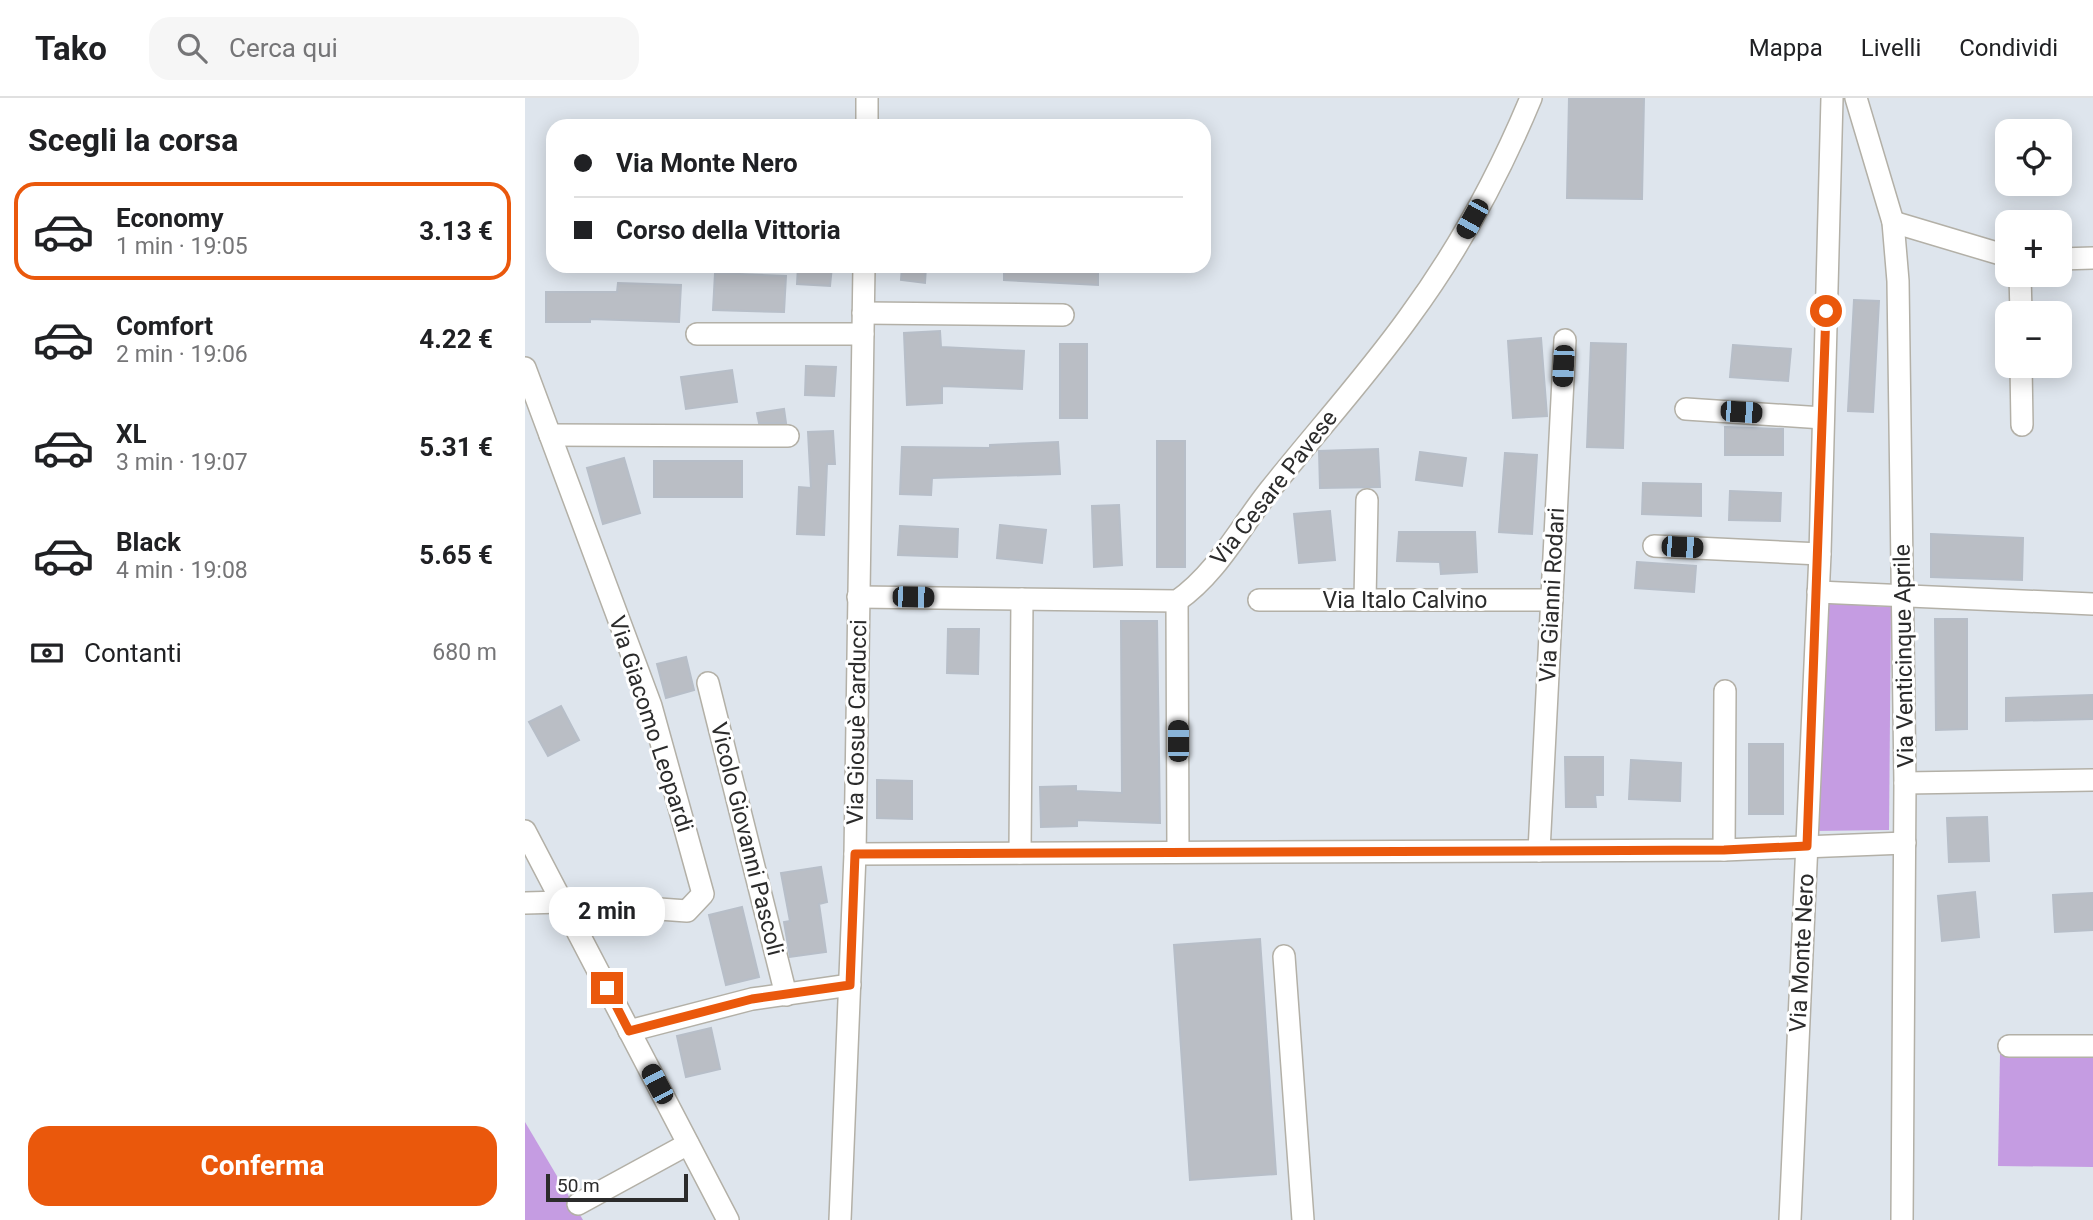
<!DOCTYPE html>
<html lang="it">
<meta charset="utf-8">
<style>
body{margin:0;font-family:Roboto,sans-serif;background:#f6f6f6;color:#202124;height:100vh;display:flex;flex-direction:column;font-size:26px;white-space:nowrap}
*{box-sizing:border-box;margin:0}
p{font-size:23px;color:#757577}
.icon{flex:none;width:38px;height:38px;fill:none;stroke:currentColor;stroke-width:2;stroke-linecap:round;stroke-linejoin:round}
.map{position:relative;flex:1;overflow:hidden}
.sheet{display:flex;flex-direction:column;background:#fff;width:525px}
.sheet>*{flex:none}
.hud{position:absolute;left:21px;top:21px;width:665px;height:154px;border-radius:21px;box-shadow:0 4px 18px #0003;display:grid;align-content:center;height:154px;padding:0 28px;background:#fff}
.buttons{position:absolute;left:1470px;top:21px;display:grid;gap:14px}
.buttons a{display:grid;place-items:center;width:77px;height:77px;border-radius:14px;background:#fff;box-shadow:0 4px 18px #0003;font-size:35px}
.scale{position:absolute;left:21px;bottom:18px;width:142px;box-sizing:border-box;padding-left:7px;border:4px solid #2b2b2b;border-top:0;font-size:19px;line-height:24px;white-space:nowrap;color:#2b2b2b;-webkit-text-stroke:5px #fff;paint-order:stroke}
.end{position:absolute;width:32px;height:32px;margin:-16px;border:9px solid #ea580c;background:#fff;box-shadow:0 0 0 4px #fff}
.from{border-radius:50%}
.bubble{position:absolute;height:49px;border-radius:21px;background:#fff;box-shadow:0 4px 18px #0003;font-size:23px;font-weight:700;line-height:49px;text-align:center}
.car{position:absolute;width:21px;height:42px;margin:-21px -10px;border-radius:9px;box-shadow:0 0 5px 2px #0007;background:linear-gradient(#222 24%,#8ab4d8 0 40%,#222 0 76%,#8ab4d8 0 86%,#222 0)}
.hud b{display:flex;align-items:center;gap:24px;height:66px;font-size:26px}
.hud b+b{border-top:2px solid #e0e0e0}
.hud i{width:18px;height:18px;background:#202124}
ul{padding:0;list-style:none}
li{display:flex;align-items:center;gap:21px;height:98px;margin:0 14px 10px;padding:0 14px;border:4px solid transparent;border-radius:21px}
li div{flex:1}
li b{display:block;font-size:26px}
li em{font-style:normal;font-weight:700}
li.on{border-color:#ea580c}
li>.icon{width:63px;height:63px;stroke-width:1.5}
h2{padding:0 28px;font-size:32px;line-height:84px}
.pay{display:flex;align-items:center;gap:18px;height:77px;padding:0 28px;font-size:26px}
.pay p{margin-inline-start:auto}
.action{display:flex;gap:14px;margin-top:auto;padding:14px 28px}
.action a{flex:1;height:80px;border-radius:21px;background:#ea580c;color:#fff;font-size:28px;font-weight:700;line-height:80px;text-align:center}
header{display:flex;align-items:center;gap:42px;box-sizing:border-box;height:98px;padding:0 35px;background:#fff;border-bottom:2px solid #e0e0e0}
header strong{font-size:33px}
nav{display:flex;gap:38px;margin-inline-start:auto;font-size:24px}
.search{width:490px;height:63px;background:#f6f6f6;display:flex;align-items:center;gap:18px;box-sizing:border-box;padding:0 24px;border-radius:21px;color:#757577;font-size:26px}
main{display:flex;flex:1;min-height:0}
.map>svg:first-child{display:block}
.green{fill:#c59ce2}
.building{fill:#babec5;stroke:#b7bec8;stroke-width:2}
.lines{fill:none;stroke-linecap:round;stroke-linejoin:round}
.street-casing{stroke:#b3b0a7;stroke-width:24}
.street{stroke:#fff;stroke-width:21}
.route{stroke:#ea580c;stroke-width:9}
.labels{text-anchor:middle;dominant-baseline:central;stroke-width:6;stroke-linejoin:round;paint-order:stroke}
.street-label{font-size:23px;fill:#2b2b2b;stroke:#fff}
</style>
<header>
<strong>Tako</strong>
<div class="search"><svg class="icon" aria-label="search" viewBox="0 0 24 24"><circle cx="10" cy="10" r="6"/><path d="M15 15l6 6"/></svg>Cerca qui</div>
<nav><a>Mappa</a><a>Livelli</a><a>Condividi</a></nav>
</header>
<main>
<section class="sheet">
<h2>Scegli la corsa</h2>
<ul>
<li class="on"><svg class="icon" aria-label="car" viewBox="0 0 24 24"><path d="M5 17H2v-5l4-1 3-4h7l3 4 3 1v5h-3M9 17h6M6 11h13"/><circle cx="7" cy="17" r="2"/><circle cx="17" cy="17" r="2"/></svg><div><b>Economy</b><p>1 min · 19:05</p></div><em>3.13 €</em></li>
<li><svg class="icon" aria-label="car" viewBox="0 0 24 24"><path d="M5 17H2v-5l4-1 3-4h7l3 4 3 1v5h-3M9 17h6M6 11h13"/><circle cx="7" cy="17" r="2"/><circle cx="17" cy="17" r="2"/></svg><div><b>Comfort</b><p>2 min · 19:06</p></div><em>4.22 €</em></li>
<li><svg class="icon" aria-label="car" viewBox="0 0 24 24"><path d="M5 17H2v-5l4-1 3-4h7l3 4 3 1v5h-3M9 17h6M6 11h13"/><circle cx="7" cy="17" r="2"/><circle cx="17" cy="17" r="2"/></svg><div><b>XL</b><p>3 min · 19:07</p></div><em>5.31 €</em></li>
<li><svg class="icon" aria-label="car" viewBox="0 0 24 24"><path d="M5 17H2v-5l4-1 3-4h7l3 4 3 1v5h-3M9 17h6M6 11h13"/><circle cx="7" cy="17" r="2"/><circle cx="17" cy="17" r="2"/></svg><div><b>Black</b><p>4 min · 19:08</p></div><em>5.65 €</em></li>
</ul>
<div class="pay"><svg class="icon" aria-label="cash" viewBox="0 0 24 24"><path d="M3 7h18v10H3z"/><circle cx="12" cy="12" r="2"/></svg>Contanti<p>680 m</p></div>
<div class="action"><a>Conferma</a></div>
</section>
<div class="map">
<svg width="1568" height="1122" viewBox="0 0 1568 1122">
<rect width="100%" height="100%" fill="#dee5ed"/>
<g class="green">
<polygon points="1297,505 1366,509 1364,732 1289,733"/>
<polygon points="1475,956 1568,957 1568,1069 1473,1068"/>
<polygon points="0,1024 58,1122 0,1122"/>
</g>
<g class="building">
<polygon points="1044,0 1119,0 1117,101 1042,100"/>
<polygon points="273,168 307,168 305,188 272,186"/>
<polygon points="377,168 401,168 400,185 376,182"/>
<polygon points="479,168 573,168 573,187 479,182"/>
<polygon points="190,175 261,178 259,214 188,212"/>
<polygon points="93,185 156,187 154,224 65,221 65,224 21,224 21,194 92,194"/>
<polygon points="1329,202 1354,203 1348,314 1323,313"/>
<polygon points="415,233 416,249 499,253 497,291 417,288 417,305 382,307 379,235"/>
<polygon points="1016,240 1022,318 988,320 983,243"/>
<polygon points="1066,245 1101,246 1098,350 1062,349"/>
<rect x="535" y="246" width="27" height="74"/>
<polygon points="1208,247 1266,251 1263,283 1205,279"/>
<polygon points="281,268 311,269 309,298 280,297"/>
<polygon points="207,272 212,304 161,311 156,279"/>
<polygon points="259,311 261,325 234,325 232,315"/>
<polygon points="1200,329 1258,331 1258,357 1200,357"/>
<polygon points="308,333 310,366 302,366 299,437 272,436 274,389 286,390 283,334"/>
<rect x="632" y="343" width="28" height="126"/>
<polygon points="533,344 535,376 407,380 406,397 375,396 377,349 465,350 465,347"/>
<polygon points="853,351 855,389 795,390 794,353"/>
<polygon points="895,354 941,360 937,388 891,382"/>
<polygon points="980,355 1012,357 1007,436 974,434"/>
<polygon points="99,360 115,415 78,426 62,370"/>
<rect x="129" y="363" width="88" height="36"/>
<polygon points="1118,385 1176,386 1176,418 1117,416"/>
<polygon points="1205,393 1256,395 1255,423 1204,422"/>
<polygon points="594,407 597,467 569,469 567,408"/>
<polygon points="805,413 810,462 774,465 769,416"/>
<polygon points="475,427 521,432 517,465 472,460"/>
<polygon points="375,428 433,431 432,459 373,457"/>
<polygon points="874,434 950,434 952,474 916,476 915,464 872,463"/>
<polygon points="1406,436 1498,440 1497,482 1406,479"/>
<polygon points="1112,464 1171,468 1169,494 1110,490"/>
<polygon points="1410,521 1442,521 1442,631 1411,632"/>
<polygon points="596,523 632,523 635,725 552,722 552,728 516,729 515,689 551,688 551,693 597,695"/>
<polygon points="423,531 454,531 453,576 422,575"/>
<polygon points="161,559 169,592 141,600 132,566"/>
<polygon points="1568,597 1568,621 1481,623 1481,600"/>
<polygon points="36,608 54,642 23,658 4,624"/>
<rect x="1224" y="646" width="34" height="70"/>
<polygon points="1040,659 1078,659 1078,697 1070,697 1071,709 1041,709"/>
<polygon points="1106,662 1156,665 1155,703 1104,701"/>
<polygon points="352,682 387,683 387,721 352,720"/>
<polygon points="1462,719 1464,763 1424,764 1422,720"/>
<polygon points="296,769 302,804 294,806 301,854 265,859 259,824 265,823 256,775"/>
<polygon points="1450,794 1454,839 1417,843 1413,798"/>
<polygon points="1568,795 1568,832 1530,834 1528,797"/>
<polygon points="217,809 234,879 201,887 184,817"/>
<polygon points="735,841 751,1076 665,1082 649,847"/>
<polygon points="186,930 195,971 161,979 152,938"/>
</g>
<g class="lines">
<g class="street-casing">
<g id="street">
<polyline points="1331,0 1368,124 1373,183 1380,685 1377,1122"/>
<polyline points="342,28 342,0"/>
<polyline points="1368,124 1482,158"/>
<polyline points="1535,161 1568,160"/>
<polyline points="1495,177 1496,215"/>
<polyline points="338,215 538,217"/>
<polyline points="172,236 338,236"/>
<polyline points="1496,268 1497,327"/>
<polyline points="0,270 126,608 178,796 162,813 37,804 0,805"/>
<polyline points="1161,311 1298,320"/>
<polyline points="25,337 263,338"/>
<polyline points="1129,448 1295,456"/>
<polyline points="1293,494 1568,506"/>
<path d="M 333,499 L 652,503 C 692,475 714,431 744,393 C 790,335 841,279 884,219 C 934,151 974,77 1006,0"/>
<polyline points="734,502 1027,502"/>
<polyline points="840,502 842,402"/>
<polyline points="652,503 653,754"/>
<polyline points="183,585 261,897"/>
<polyline points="1380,685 1568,682"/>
<polyline points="0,733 203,1122"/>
<polyline points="1199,752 1200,593"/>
<polyline points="1014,753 1040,242"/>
<polyline points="495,755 497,501"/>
<polyline points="330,756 1199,752 1380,745"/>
<polyline points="759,858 778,1122"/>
<polyline points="104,933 227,901 325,887"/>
<polyline points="1484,948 1568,948"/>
<polyline points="53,1106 163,1046"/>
<polyline points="315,1122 330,756 339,168"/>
<polyline points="1265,1122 1295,456 1307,0"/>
</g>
</g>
<use href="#street" class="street"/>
</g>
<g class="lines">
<polyline class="route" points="82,890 104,933 227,901 325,887 330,756 1199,752 1282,748 1301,213"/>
</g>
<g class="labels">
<g class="street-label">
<text transform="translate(749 390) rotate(-52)">Via Cesare Pavese</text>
<text transform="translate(1027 497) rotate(-87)">Via Gianni Rodari</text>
<text x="880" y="502">Via Italo Calvino</text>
<text transform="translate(1379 558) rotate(-91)">Via Venticinque Aprile</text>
<text transform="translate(332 624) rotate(-89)">Via Giosuè Carducci</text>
<text transform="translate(126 626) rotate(72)">Via Giacomo Leopardi</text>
<text transform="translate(222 741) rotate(76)">Vicolo Giovanni Pascoli</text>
<text transform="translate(1277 855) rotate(-87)">Via Monte Nero</text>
</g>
</g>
</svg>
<div class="buttons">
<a><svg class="icon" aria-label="locate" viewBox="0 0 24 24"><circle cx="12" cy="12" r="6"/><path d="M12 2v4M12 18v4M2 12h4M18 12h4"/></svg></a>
<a>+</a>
<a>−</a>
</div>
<div class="scale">50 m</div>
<i class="end from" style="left:1301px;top:213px"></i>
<i class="end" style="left:82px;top:890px"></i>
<div class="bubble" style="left:24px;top:789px;width:116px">2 min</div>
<i class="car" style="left:947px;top:121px;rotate:209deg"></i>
<i class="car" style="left:1038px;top:268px;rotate:183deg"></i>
<i class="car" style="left:1216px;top:314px;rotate:94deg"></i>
<i class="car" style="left:1157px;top:449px;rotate:93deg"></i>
<i class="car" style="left:388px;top:499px;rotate:91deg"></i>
<i class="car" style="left:653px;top:643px;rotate:0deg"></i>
<i class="car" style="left:132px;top:986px;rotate:332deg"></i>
<div class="hud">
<b><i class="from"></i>Via Monte Nero</b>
<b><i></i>Corso della Vittoria</b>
</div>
</div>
</main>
